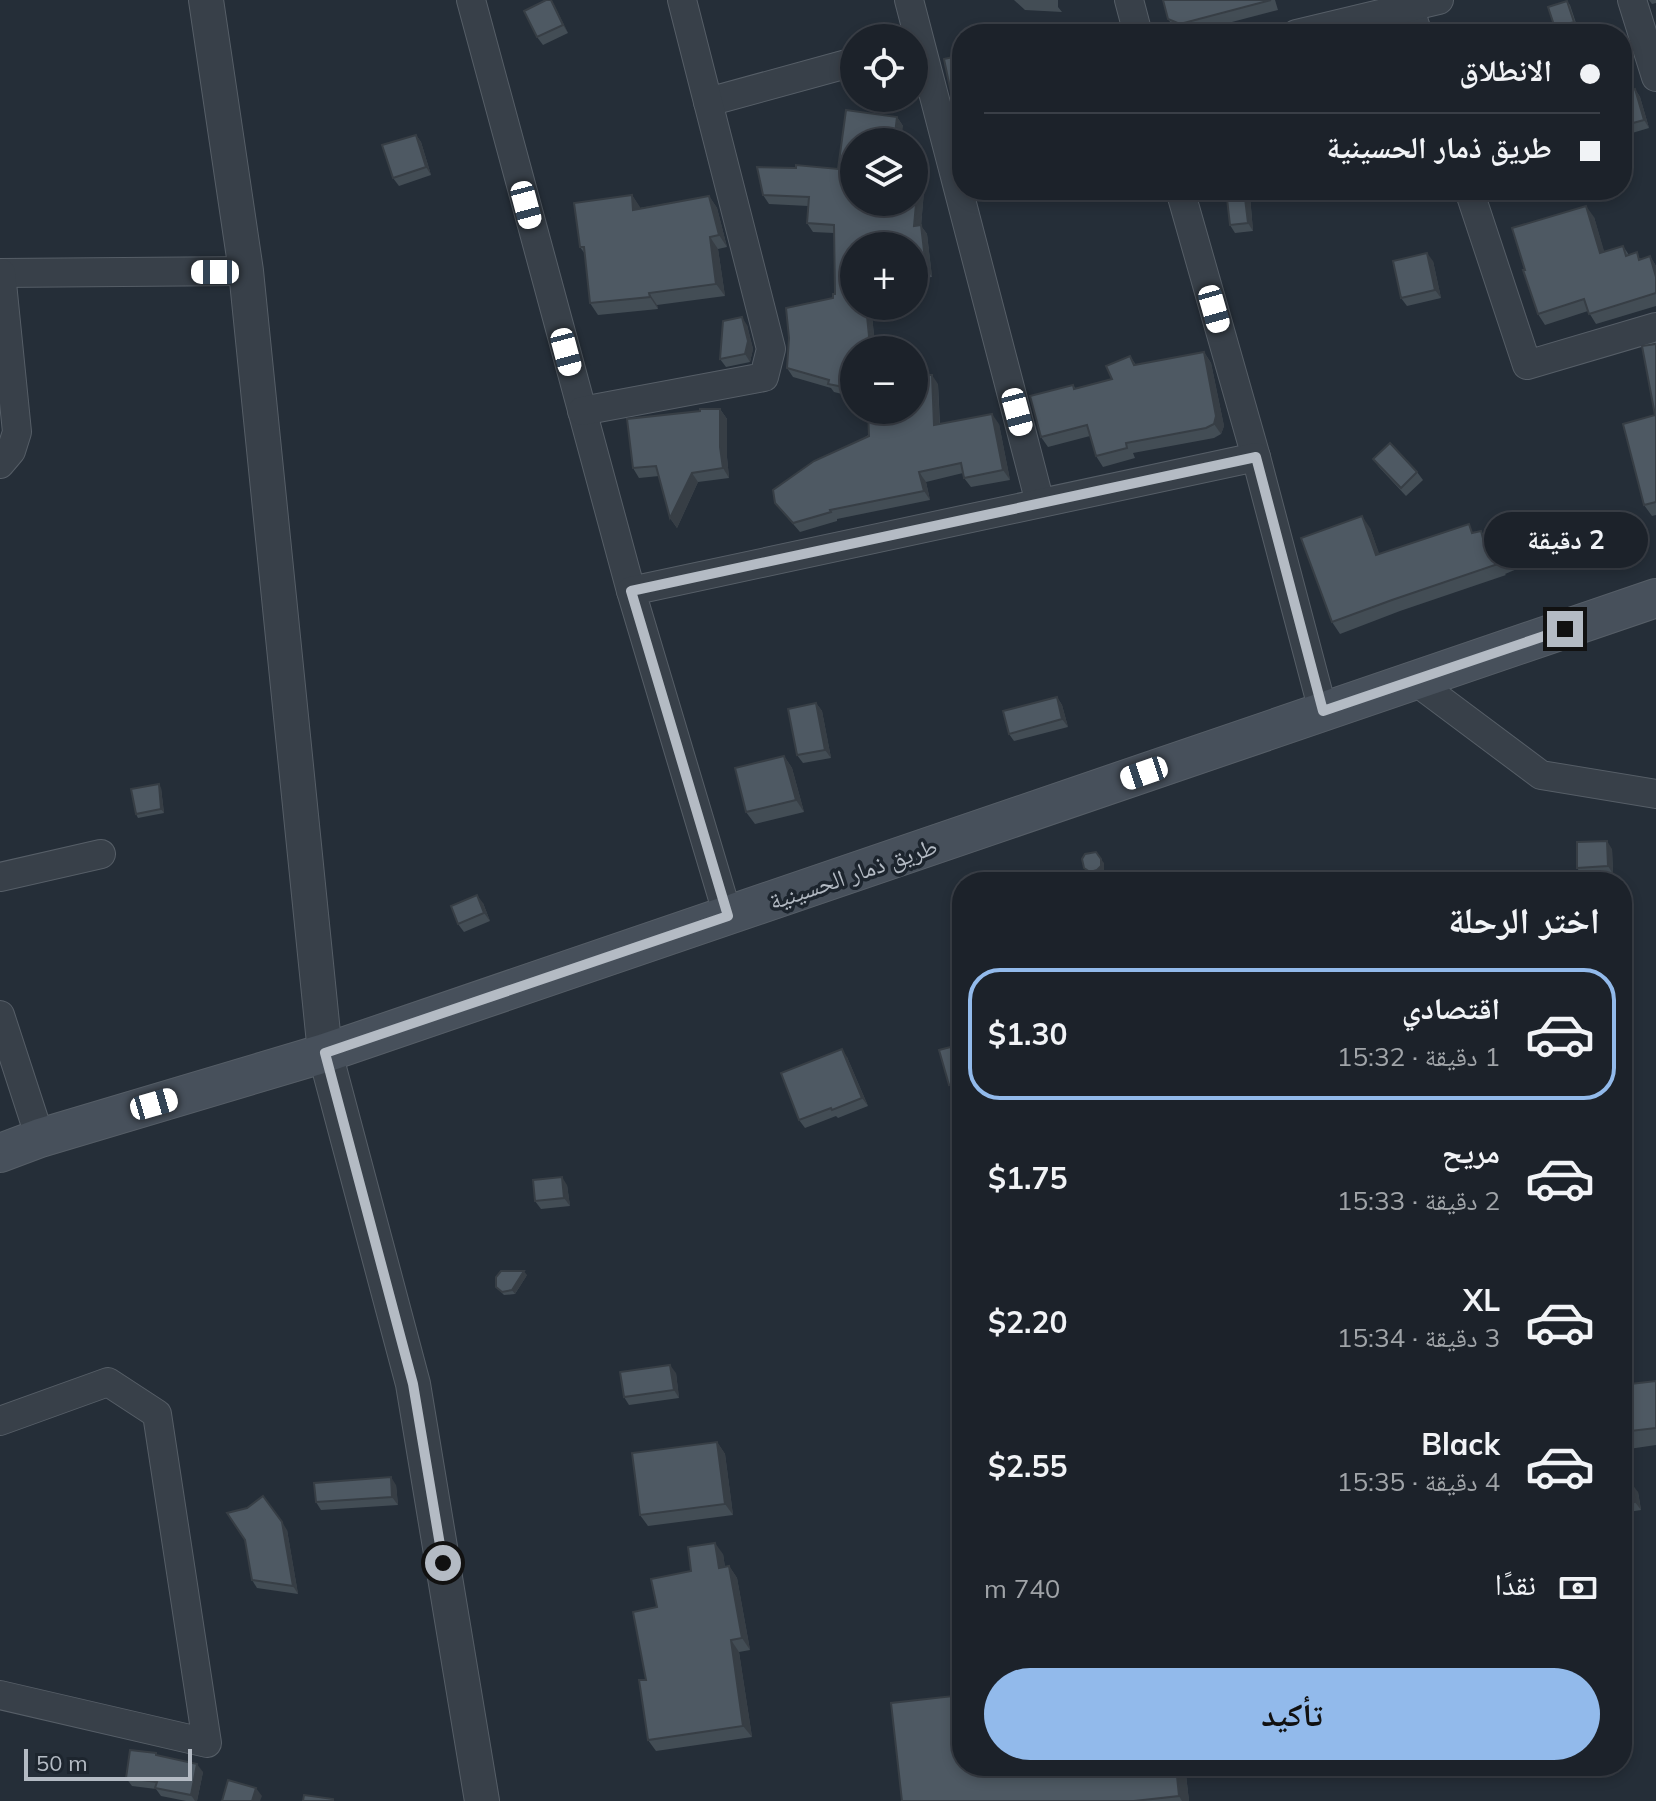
<!DOCTYPE html>
<html lang="ar">
<meta charset="utf-8">
<style>
body{margin:0;font-family:Mulish,"Noto Naskh Arabic",sans-serif;background:#292f36;color:#f1f3f6;direction:rtl;height:100vh;display:flex;flex-direction:column;font-size:30px;white-space:nowrap}
*{box-sizing:border-box;margin:0}
p{font-size:26px;color:#a0a4a8}
.icon{flex:none;width:44px;height:44px;fill:none;stroke:currentColor;stroke-width:2;stroke-linecap:round;stroke-linejoin:round}
.map{position:relative;flex:1;overflow:hidden;direction:ltr}
.sheet{position:absolute;left:952px;top:872px;width:680px;height:904px;display:flex;flex-direction:column;background:#1c222a;border-radius:32px;box-shadow:0 4px 12px #0003,0 0 0 2px #3a3f47;direction:rtl}
.sheet>*{flex:none}
.top-card{position:absolute;left:952px;top:24px;width:680px;height:176px;border-radius:32px;box-shadow:0 4px 12px #0003,0 0 0 2px #3a3f47;direction:rtl;display:grid;align-content:center;height:176px;padding:0 32px;background:#1c222a}
.tools{position:absolute;left:840px;top:24px;display:grid;gap:16px}
.tools a{display:grid;place-items:center;width:88px;height:88px;border-radius:50%;background:#1c222a;box-shadow:0 4px 12px #0003,0 0 0 2px #3a3f47;font-size:40px}
.scale{position:absolute;left:24px;bottom:20px;width:168px;box-sizing:border-box;padding-left:8px;border:4px solid #b4bbc4;border-top:0;font-size:22px;line-height:28px;white-space:nowrap;color:#b4bbc4;-webkit-text-stroke:6px #1d252e;paint-order:stroke}
.end{position:absolute;width:36px;height:36px;margin:-18px;border:10px solid #b4bbc4;background:#111;box-shadow:0 0 0 4px #111}
.from{border-radius:50%}
.bubble{position:absolute;height:56px;border-radius:28px;background:#1c222a;box-shadow:0 4px 12px #0003,0 0 0 2px #3a3f47;font-size:26px;font-weight:700;line-height:56px;text-align:center;direction:rtl}
.car{position:absolute;width:24px;height:48px;margin:-24px -12px;border-radius:10px;box-shadow:0 0 6px 2px #0007;background:linear-gradient(#fff 24%,#345 0 40%,#fff 0 76%,#345 0 86%,#fff 0)}
.top-card b{display:flex;align-items:center;gap:28px;height:76px;font-size:30px}
.top-card b+b{border-top:2px solid #3a3f47}
.top-card i{width:20px;height:20px;background:#f1f3f6}
ul{padding:0;list-style:none}
li{display:flex;align-items:center;gap:24px;height:132px;margin:0 16px 12px;padding:0 16px;border:4px solid transparent;border-radius:32px}
li div{flex:1}
li b{display:block;font-size:30px}
li em{font-style:normal;font-weight:700}
li.current{border-color:#92baeb}
li>.icon{width:72px;height:72px;stroke-width:1.5}
h2{padding:0 32px;font-size:36px;line-height:96px}
.pay{display:flex;align-items:center;gap:20px;height:88px;padding:0 32px;font-size:30px}
.pay p{margin-inline-start:auto}
.cta{display:flex;gap:16px;margin-top:auto;padding:16px 32px}
.cta a{flex:1;height:92px;border-radius:48px;background:#92baeb;color:#111;font-size:32px;font-weight:700;line-height:92px;text-align:center}
.map>svg:first-child{display:block}
.lines{fill:none;stroke-linecap:round;stroke-linejoin:round}
.minor-casing{stroke:#565e67;stroke-width:30}
.tertiary-casing{stroke:#565e67;stroke-width:36}
.secondary-casing{stroke:#565e67;stroke-width:40}
.minor{stroke:#384049;stroke-width:28}
.tertiary{stroke:#384049;stroke-width:34}
.secondary{stroke:#47505b;stroke-width:38}
.wall{fill:#434d55}
.shaded-wall{fill:#373e45}
.building{fill:#4e5963;stroke:#373e45;stroke-width:2}
.route{stroke:#b4bbc4;stroke-width:10}
.labels{text-anchor:middle;dominant-baseline:central;stroke-width:7;stroke-linejoin:round;paint-order:stroke}
.street-label{font-size:24px;fill:#b4bbc4;stroke:#1d252e}
</style>
<div class="map">
<svg width="1656" height="1801" viewBox="0 0 1656 1801">
<rect width="100%" height="100%" fill="#252e38"/>
<g class="lines">
<g class="minor-casing">
<g id="minor">
<polyline points="471,0 631,591"/>
<polyline points="909,0 1040,503"/>
<polyline points="1129,0 1138,34"/>
<polyline points="1632,0 1656,77"/>
<polyline points="1409,7 1418,34"/>
<polyline points="1296,34 1439,0"/>
<polyline points="708,102 854,62"/>
<polyline points="1180,190 1256,457 1323,711"/>
<polyline points="1469,190 1527,365 1656,327"/>
<polyline points="0,273 246,271"/>
<polyline points="582,411 764,377 771,349 682,0"/>
<polyline points="0,464 11,451 17,432 1,273"/>
<polyline points="1414,680 1541,775 1656,794"/>
<polyline points="0,877 101,854"/>
<polyline points="728,916 631,591 1256,457"/>
<polyline points="0,1015 40,1138"/>
<polyline points="0,1421 108,1382 157,1414 207,1743 0,1695"/>
</g>
</g>
<g class="tertiary-casing">
<polyline id="tertiary" points="206,0 246,271 325,1053 413,1384 482,1801"/>
</g>
<g class="secondary-casing">
<polyline id="secondary" points="0,1153 40,1138 325,1053 1656,598"/>
</g>
<use href="#minor" class="minor"/>
<use href="#tertiary" class="tertiary"/>
<use href="#secondary" class="secondary"/>
</g>
<g class="wall">
<polygon points="551,0 568,33 543,45 537,37"/>
<polygon points="1014,0 1058,0 1058,7 1062,12 1025,10"/>
<polygon points="1163,0 1275,0 1278,10 1186,34 1175,29 1168,19"/>
<polygon points="1649,0 1656,0 1656,3 1652,4"/>
<polygon points="1567,1 1570,5 1577,26 1558,32 1555,28"/>
<polygon points="962,55 961,100 957,101 951,93"/>
<polygon points="1635,89 1640,97 1649,128 1622,136 1622,93"/>
<polygon points="897,117 903,126 854,202 918,182 924,191 921,226 927,234 932,277 914,279 914,246 854,246 854,306 871,306 875,345 854,350 854,397 834,392 831,388 793,377 787,368 833,298 835,294 834,233 813,232 807,223 808,206 769,204 763,195 838,169"/>
<polygon points="416,135 421,142 431,175 399,186 393,178"/>
<polygon points="1226,190 1245,190 1250,196 1253,231 1235,233 1230,225"/>
<polygon points="632,195 640,208 709,196 717,208 727,247 718,249 725,296 657,305 658,309 598,315 590,303 585,254 580,247"/>
<polygon points="1594,217 1604,252 1623,246 1629,255 1642,259 1650,256 1656,266 1656,306 1596,324 1588,311 1545,325 1538,314"/>
<polygon points="1433,261 1441,298 1407,306 1401,298"/>
<polygon points="747,325 753,349 750,362 726,367 720,359"/>
<polygon points="1656,344 1656,515 1652,516 1644,505 1655,415"/>
<polygon points="1204,352 1211,363 1224,426 1221,434 1214,438 1133,453 1135,458 1103,467 1096,456 1090,436 1048,447 1041,437 1073,385 1076,389 1112,379 1130,356 1136,365"/>
<polygon points="938,384 940,424 999,424 1010,480 971,487 964,478 963,473 926,482 930,500 837,519 837,521 800,532 775,503"/>
<polygon points="720,409 727,419 727,457 729,478 698,482 677,528 670,518 659,476 639,478 633,468"/>
<polygon points="1373,459 1417,472 1423,480 1406,496 1379,467"/>
<polygon points="1567,515 1575,526 1582,542 1505,574 1506,575 1400,611 1340,634 1332,622 1370,528 1379,554 1481,531 1487,539 1506,540"/>
<polygon points="1057,697 1062,705 1068,727 1014,741 1009,734"/>
<polygon points="816,703 822,711 831,758 803,763 797,755"/>
<polygon points="784,756 792,768 804,812 755,824 746,812"/>
<polygon points="161,788 164,813 138,818 136,814"/>
<polygon points="1612,849 1613,874 1583,876 1577,868"/>
<polygon points="1104,863 1104,870 1099,874 1093,876 1087,872 1084,868"/>
<polygon points="483,903 490,921 464,932 458,924"/>
<polygon points="962,1044 962,1089 954,1092 949,1085"/>
<polygon points="847,1057 868,1106 838,1118 836,1116 805,1128 799,1120"/>
<polygon points="567,1185 570,1206 541,1209 535,1201"/>
<polygon points="527,1275 515,1294 504,1295 496,1287"/>
<polygon points="676,1373 679,1398 629,1405 624,1397"/>
<polygon points="1656,1381 1656,1445 1622,1450 1622,1382 1624,1385"/>
<polygon points="717,1442 725,1454 733,1515 648,1526 640,1515"/>
<polygon points="396,1485 398,1505 321,1510 316,1502"/>
<polygon points="1622,1485 1638,1492 1641,1510 1622,1513"/>
<polygon points="287,1530 298,1594 257,1588 252,1580"/>
<polygon points="723,1554 725,1567 729,1566 737,1578 750,1650 739,1652 752,1737 656,1751 648,1740 646,1680 657,1607 691,1571"/>
<polygon points="158,1755 203,1772 197,1801 186,1801 161,1796 156,1789 132,1786 126,1778"/>
<polygon points="962,1766 1185,1766 1189,1801 902,1801"/>
</g>
<g class="shaded-wall">
<polygon points="551,0 555,6 568,33 563,25"/>
<polygon points="1635,89 1640,97 1649,128 1644,120"/>
<polygon points="897,117 903,126 901,142 894,142"/>
<polygon points="416,135 421,142 431,175 426,167"/>
<polygon points="918,182 924,191 921,226 927,234 932,277 926,268 914,226"/>
<polygon points="1244,190 1250,196 1253,231 1248,223"/>
<polygon points="632,195 640,207 642,221 633,210"/>
<polygon points="709,196 717,208 727,247 719,235"/>
<polygon points="1586,206 1594,217 1608,264 1600,253"/>
<polygon points="710,237 718,249 725,296 716,284"/>
<polygon points="1427,253 1433,261 1441,298 1435,290"/>
<polygon points="1650,256 1656,266 1656,277"/>
<polygon points="649,293 657,305 658,309 650,297"/>
<polygon points="866,306 871,306 875,345 874,350 866,350"/>
<polygon points="742,317 747,325 753,349 750,362 745,354"/>
<polygon points="1204,352 1211,363 1224,426 1221,434 1214,424"/>
<polygon points="932,375 938,384 940,435 934,425"/>
<polygon points="720,409 727,419 727,457 729,478 723,468 720,447"/>
<polygon points="992,414 999,424 1010,480 1003,470"/>
<polygon points="919,472 926,482 930,500 924,491"/>
<polygon points="692,473 698,482 677,528 670,518"/>
<polygon points="1567,515 1575,526 1582,542 1574,530"/>
<polygon points="1362,516 1370,528 1384,567 1376,555"/>
<polygon points="1057,697 1062,705 1068,727 1062,719"/>
<polygon points="816,703 822,711 831,758 825,750"/>
<polygon points="784,756 792,768 804,812 796,800"/>
<polygon points="159,784 161,788 164,813 161,809"/>
<polygon points="1607,841 1612,849 1613,874 1608,866"/>
<polygon points="1101,859 1104,863 1104,870 1099,874 1097,870"/>
<polygon points="477,895 483,903 490,921 484,913"/>
<polygon points="842,1049 847,1057 868,1106 862,1098"/>
<polygon points="562,1177 567,1185 570,1206 564,1198"/>
<polygon points="524,1271 527,1275 515,1294 512,1290"/>
<polygon points="670,1365 676,1373 679,1398 674,1390"/>
<polygon points="717,1442 725,1454 733,1515 725,1504"/>
<polygon points="391,1477 396,1485 398,1505 392,1497"/>
<polygon points="1632,1484 1638,1492 1641,1510 1635,1502"/>
<polygon points="282,1522 287,1530 298,1594 293,1586"/>
<polygon points="715,1543 723,1554 727,1580 719,1568"/>
<polygon points="729,1566 737,1578 750,1650 742,1638"/>
<polygon points="731,1640 739,1652 752,1737 743,1726"/>
<polygon points="197,1764 203,1772 197,1801 195,1801 191,1795"/>
<polygon points="1176,1766 1185,1766 1189,1801 1182,1801 1179,1796"/>
<polygon points="256,1788 262,1796 260,1801 252,1801"/>
</g>
<g class="building">
<polygon points="546,0 551,0 563,25 537,37 524,11"/>
<polygon points="1163,0 1271,0 1180,24 1168,19"/>
<polygon points="1567,1 1574,22 1555,28 1548,7"/>
<polygon points="1512,25 1518,34 1495,34"/>
<polygon points="962,55 962,106 959,91 951,93 944,59"/>
<polygon points="1635,89 1644,120 1622,126 1622,93"/>
<polygon points="846,110 897,117 894,142 854,142 854,202 914,202 914,182 918,182 914,226 921,225 926,268 914,270 914,246 854,246 854,306 866,306 869,336 866,350 854,350 854,389 828,384 829,380 787,368 789,338 786,308 833,298 833,294 835,294 834,225 807,223 809,197 763,195 757,167 796,168 796,165 838,169"/>
<polygon points="416,135 426,167 393,178 382,145"/>
<polygon points="1226,190 1244,190 1248,223 1230,225"/>
<polygon points="632,195 633,210 709,196 719,235 710,237 716,284 649,293 650,297 590,303 584,247 580,247 574,203"/>
<polygon points="1586,206 1600,253 1623,246 1626,256 1637,252 1639,260 1650,256 1656,277 1656,293 1589,314 1584,299 1538,314 1523,270 1525,270 1512,228"/>
<polygon points="1427,253 1435,290 1401,298 1393,261"/>
<polygon points="742,317 748,341 745,354 720,359 723,321"/>
<polygon points="1656,344 1656,502 1644,505 1623,424 1655,415 1642,346"/>
<polygon points="1204,352 1216,416 1214,424 1206,428 1126,443 1127,448 1096,456 1087,425 1041,437 1030,396 1073,385 1074,389 1112,379 1106,366 1130,356 1134,365"/>
<polygon points="914,375 932,375 934,425 992,414 1003,470 964,478 961,463 919,472 924,491 830,510 831,512 793,523 775,503 773,490 814,461 869,436 868,410 914,410"/>
<polygon points="700,409 720,409 720,447 723,468 692,473 670,518 656,466 633,468 627,419 700,411"/>
<polygon points="1390,443 1417,472 1401,488 1373,459"/>
<polygon points="1567,515 1574,530 1497,562 1498,564 1392,600 1332,622 1301,538 1362,516 1376,555 1469,524 1472,533 1481,531 1484,542 1496,530 1506,540"/>
<polygon points="1057,697 1062,719 1009,734 1003,711"/>
<polygon points="816,703 825,750 797,755 788,709"/>
<polygon points="784,756 796,800 746,812 735,768"/>
<polygon points="159,784 161,809 136,814 131,789"/>
<polygon points="1607,841 1608,866 1577,868 1577,842"/>
<polygon points="1096,852 1101,859 1101,866 1097,870 1090,872 1084,868 1082,859 1085,854"/>
<polygon points="477,895 484,913 458,924 451,906"/>
<polygon points="962,1044 962,1081 949,1085 939,1050"/>
<polygon points="842,1049 862,1098 832,1110 831,1108 799,1120 781,1073"/>
<polygon points="562,1177 564,1198 535,1201 533,1180"/>
<polygon points="501,1271 524,1271 512,1290 502,1292 496,1287 496,1277"/>
<polygon points="670,1365 674,1390 624,1397 620,1372"/>
<polygon points="1656,1381 1656,1428 1622,1432 1622,1385"/>
<polygon points="717,1442 725,1504 640,1515 632,1453"/>
<polygon points="391,1477 392,1497 316,1502 314,1483"/>
<polygon points="1632,1484 1635,1502 1622,1504 1622,1485"/>
<polygon points="263,1496 282,1522 293,1586 252,1580 245,1540 227,1513 247,1508"/>
<polygon points="715,1543 719,1568 729,1566 742,1638 731,1640 743,1726 648,1740 639,1680 646,1680 633,1612 657,1607 651,1579 691,1571 688,1547"/>
<polygon points="962,1695 962,1766 1176,1766 1179,1796 1134,1801 902,1801 891,1703"/>
<polygon points="130,1750 156,1753 156,1755 197,1764 191,1795 155,1788 157,1782 126,1778"/>
<polygon points="228,1780 256,1788 252,1801 222,1801"/>
<polygon points="304,1795 333,1799 333,1801 303,1801"/>
</g>
<g class="lines">
<polyline class="route" points="443,1563 413,1384 325,1053 728,916 631,591 1256,457 1323,711 1565,629"/>
</g>
<g class="labels">
<g class="street-label">
<text transform="translate(853 873) rotate(-19)">طريق ذمار الحسينية</text>
</g>
</g>
</svg>
<div class="tools">
<a><svg class="icon" aria-label="locate" viewBox="0 0 24 24"><circle cx="12" cy="12" r="6"/><path d="M12 2v4M12 18v4M2 12h4M18 12h4"/></svg></a>
<a><svg class="icon" aria-label="layers" viewBox="0 0 24 24"><path d="M12 4l9 5-9 5-9-5zM3 14l9 5 9-5"/></svg></a>
<a>+</a>
<a>−</a>
</div>
<div class="scale">50 m</div>
<i class="end from" style="left:443px;top:1563px"></i>
<i class="end" style="left:1565px;top:629px"></i>
<div class="bubble" style="left:1484px;top:512px;width:164px">2 دقيقة</div>
<i class="car" style="left:526px;top:205px;rotate:165deg"></i>
<i class="car" style="left:215px;top:272px;rotate:270deg"></i>
<i class="car" style="left:1214px;top:309px;rotate:164deg"></i>
<i class="car" style="left:566px;top:352px;rotate:165deg"></i>
<i class="car" style="left:1017px;top:412px;rotate:165deg"></i>
<i class="car" style="left:1144px;top:773px;rotate:251deg"></i>
<i class="car" style="left:154px;top:1104px;rotate:74deg"></i>
<div class="top-card">
<b><i class="from"></i>الانطلاق</b>
<b><i></i>طريق ذمار الحسينية</b>
</div>
<section class="sheet">
<h2>اختر الرحلة</h2>
<ul>
<li class="current"><svg class="icon" aria-label="car" viewBox="0 0 24 24"><path d="M5 17H2v-5l4-1 3-4h7l3 4 3 1v5h-3M9 17h6M6 11h13"/><circle cx="7" cy="17" r="2"/><circle cx="17" cy="17" r="2"/></svg><div><b>اقتصادي</b><p>1 دقيقة · 15:32</p></div><em>$1.30</em></li>
<li><svg class="icon" aria-label="car" viewBox="0 0 24 24"><path d="M5 17H2v-5l4-1 3-4h7l3 4 3 1v5h-3M9 17h6M6 11h13"/><circle cx="7" cy="17" r="2"/><circle cx="17" cy="17" r="2"/></svg><div><b>مريح</b><p>2 دقيقة · 15:33</p></div><em>$1.75</em></li>
<li><svg class="icon" aria-label="car" viewBox="0 0 24 24"><path d="M5 17H2v-5l4-1 3-4h7l3 4 3 1v5h-3M9 17h6M6 11h13"/><circle cx="7" cy="17" r="2"/><circle cx="17" cy="17" r="2"/></svg><div><b>XL</b><p>3 دقيقة · 15:34</p></div><em>$2.20</em></li>
<li><svg class="icon" aria-label="car" viewBox="0 0 24 24"><path d="M5 17H2v-5l4-1 3-4h7l3 4 3 1v5h-3M9 17h6M6 11h13"/><circle cx="7" cy="17" r="2"/><circle cx="17" cy="17" r="2"/></svg><div><b>Black</b><p>4 دقيقة · 15:35</p></div><em>$2.55</em></li>
</ul>
<div class="pay"><svg class="icon" aria-label="cash" viewBox="0 0 24 24"><path d="M3 7h18v10H3z"/><circle cx="12" cy="12" r="2"/></svg>نقدًا<p>740 m</p></div>
<div class="cta"><a>تأكيد</a></div>
</section>
</div>
